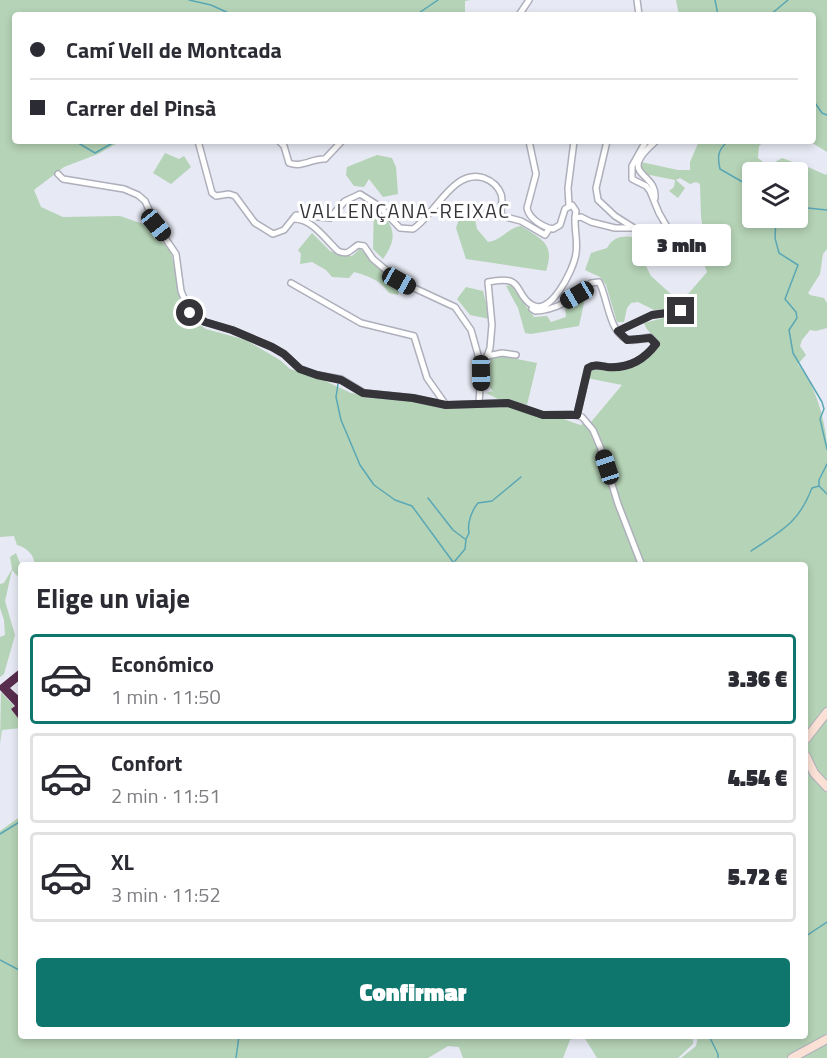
<!DOCTYPE html>
<html lang="es">
<meta charset="utf-8">
<style>
body{margin:0;font-family:"Titillium Web",sans-serif;background:#f7f7f7;color:#2b2b33;height:100vh;display:flex;flex-direction:column;font-size:22px;white-space:nowrap}
*{box-sizing:border-box;margin:0}
p{font-size:20px;color:#7c7c81}
.icon{flex:none;width:33px;height:33px;fill:none;stroke:currentColor;stroke-width:2;stroke-linecap:round;stroke-linejoin:round}
.map{position:relative;flex:1;overflow:hidden}
.panel{position:absolute;left:18px;top:562px;width:790px;height:477px;display:flex;flex-direction:column;background:#fff;border-radius:6px;box-shadow:0 3px 9px #0003}
.panel>*{flex:none}
.hud{position:absolute;left:12px;top:12px;width:804px;height:132px;border-radius:6px;box-shadow:0 3px 9px #0003;display:grid;align-content:center;height:132px;padding:0 18px;background:#fff}
.fabs{position:absolute;left:742px;top:162px;display:grid;gap:12px}
.fabs a{display:grid;place-items:center;width:66px;height:66px;border-radius:6px;background:#fff;box-shadow:0 3px 9px #0003;font-size:30px}
.end{position:absolute;width:27px;height:27px;margin:-14px;border:8px solid #343439;background:#fff;box-shadow:0 0 0 3px #fff}
.from{border-radius:50%}
.bubble{position:absolute;height:42px;border-radius:6px;background:#fff;box-shadow:0 3px 9px #0003;font-size:20px;font-weight:800;line-height:42px;text-align:center}
.car{position:absolute;width:18px;height:36px;margin:-18px -9px;border-radius:8px;box-shadow:0 0 4px 2px #0007;background:linear-gradient(#222 24%,#8ab4d8 0 40%,#222 0 76%,#8ab4d8 0 86%,#222 0)}
.hud b{display:flex;align-items:center;gap:21px;height:57px;font-size:22px}
.hud b+b{border-top:2px solid #e1e1e2}
.hud i{width:15px;height:15px;background:#2b2b33}
ul{padding:0;list-style:none}
li{display:flex;align-items:center;gap:18px;height:90px;margin:0 12px 9px;padding:0 6px;border:3px solid #e1e1e2;border-radius:6px}
li div{flex:1}
li b{display:block;font-size:22px}
li em{font-style:normal;font-weight:800}
li.active{border-color:#0f766e}
li>.icon{width:54px;height:54px;stroke-width:1.5}
h2{padding:0 18px;font-size:27px;line-height:72px}
.cta{display:flex;gap:12px;margin-top:auto;padding:12px 18px}
.cta a{flex:1;height:69px;border-radius:6px;background:#0f766e;color:#fff;font-size:24px;font-weight:800;line-height:69px;text-align:center}
.map>svg:first-child{display:block}
.green{fill:#b5d3b6;fill-rule:evenodd}
.lines{fill:none;stroke-linecap:round;stroke-linejoin:round}
.stream{stroke:#5aa7b5;stroke-width:1.5}
.building{fill:#582d4e}
.street-casing{stroke:#aeafbb;stroke-width:8}
.secondary-casing{stroke:#aeafbb;stroke-width:10}
.street{stroke:#fff;stroke-width:5}
.secondary{stroke:#fae0d5;stroke-width:8}
.route{stroke:#343439;stroke-width:8}
.labels{text-anchor:middle;dominant-baseline:central;stroke-width:6;stroke-linejoin:round;paint-order:stroke}
.neighbourhood-label{font-size:20px;letter-spacing:1.5px;fill:#343439;stroke:#fff}
</style>
<div class="map">
<svg width="827" height="1058" viewBox="0 0 827 1058">
<rect width="100%" height="100%" fill="#e7e9f4"/>
<g class="green">
<path d="M 0,0 L 471,0 L 465,1 L 465,15 L 15,15 L 15,141 L 121,141 L 98,154 L 64,167 L 34,190 L 41,207 L 63,217 L 120,216 L 146,225 L 171,252 L 179,291 L 189,318 L 206,329 L 246,340 L 280,360 L 290,369 L 319,378 L 351,393 L 462,407 L 483,408 L 492,404 L 514,406 L 544,417 L 558,417 L 580,425 L 591,422 L 622,385 L 587,378 L 593,368 C 625,372 636,369 658,346 C 657,336 647,333 644,323 L 683,313 L 683,309 L 654,310 L 638,302 L 631,303 L 627,308 L 624,322 L 617,322 L 606,285 L 600,277 L 585,270 L 591,253 L 607,248 C 614,236 624,235 637,238 L 642,245 L 646,266 L 651,276 L 672,295 L 682,296 L 689,293 L 707,272 L 704,264 L 706,247 L 701,217 L 700,184 L 696,182 L 690,184 L 680,178 L 676,180 L 685,188 L 678,198 L 669,191 L 674,187 L 675,180 L 650,175 L 648,177 L 640,170 L 641,162 L 678,170 L 690,170 L 690,162 L 699,141 L 765,141 L 759,146 L 758,158 L 768,166 L 782,158 L 793,162 L 797,167 L 801,164 L 826,175 L 827,173 L 827,249 L 823,254 L 820,274 L 808,293 L 810,295 L 824,298 L 827,303 L 827,328 L 816,331 L 810,330 L 802,340 L 800,346 L 806,355 L 798,364 C 816,388 824,415 827,444 L 827,1058 L 681,1058 L 696,1046 L 698,1037 L 806,1036 L 806,566 L 35,566 C 34,554 27,548 17,545 L 14,536 L 0,537 ZM 753,172 L 798,172 L 798,218 L 753,218 Z"/>
<polygon points="676,0 827,0 827,152 809,141 813,141 814,127 813,15 679,15"/>
<polygon points="165,153 179,159 184,156 191,167 171,184 153,173"/>
<polygon points="377,155 392,158 396,167 398,194 383,197 369,179 364,187 354,186 346,175 347,167"/>
<path d="M 374,205 C 393,225 400,235 383,259 L 373,249 Z"/>
<path d="M 459,219 L 475,219 L 477,229 L 488,242 C 503,240 507,228 521,226 C 543,240 555,244 546,271 L 466,259 L 456,228 Z"/>
<path d="M 312,233 L 330,251 L 339,255 L 352,256 L 360,249 L 400,286 L 398,295 L 389,293 C 380,280 369,276 354,272 L 349,278 L 332,277 L 326,270 L 312,262 L 300,264 L 301,254 L 298,250 Z"/>
<polygon points="511,285 534,317 547,316 551,322 566,317 565,307 581,298 584,303 579,326 531,334 525,333 518,308 506,286"/>
<polygon points="466,287 483,291 490,319 470,315 457,299"/>
<polygon points="501,356 537,363 527,405 498,399 486,393 493,391 487,384 491,359"/>
<polygon points="16,553 21,566 21,580 12,570 5,601 15,635 4,674 0,677 0,637 5,635 4,620 0,608 0,584 4,583 12,569 10,557"/>
<polygon points="1,692 14,706 11,709 21,722 21,728 2,730 0,744"/>
<polygon points="21,816 21,1036 578,1037 570,1040 563,1058 463,1058 459,1047 448,1046 428,1058 0,1058 0,831"/>
<polygon points="693,1036 693,1044 678,1058 597,1058 584,1037"/>
</g>
<g class="lines">
<g class="stream">
<polyline points="189,0 211,5 233,15"/>
<polyline points="715,0 718,15"/>
<polyline points="416,15 438,0"/>
<polyline points="770,15 788,0"/>
<polyline points="813,100 822,113 827,115"/>
<polyline points="75,141 95,153 116,141"/>
<path d="M 728,141 C 718,150 717,156 720,169 L 753,188"/>
<polyline points="798,207 827,210"/>
<polyline points="776,218 775,238 779,253 798,265 785,299 796,312 797,318 789,330 793,353 822,402 824,409 820,419 827,449"/>
<polyline points="338,384 336,397 341,420 360,465 374,485 395,500 412,506 456,566"/>
<polyline points="827,464 819,480 819,486 827,494"/>
<polyline points="428,498 453,530 465,539"/>
<path d="M 751,551 C 782,530 798,524 812,488 L 819,486"/>
<path d="M 455,561 L 465,549 L 466,539 L 469,533 C 467,523 472,510 478,503 L 492,501 L 521,477"/>
<polyline points="0,834 21,821"/>
<polyline points="806,936 827,922"/>
<polyline points="0,960 21,971"/>
<polyline points="709,1036 718,1054 718,1058"/>
<polyline points="236,1058 239,1036"/>
</g>
</g>
<polygon class="building" points="21,668 21,679 10,688 21,698 19,705 21,707 21,722 11,709 15,706 0,690 0,685"/>
<g class="lines">
<g class="street-casing">
<g id="street">
<polyline points="637,0 639,15"/>
<polyline points="519,15 529,0"/>
<path d="M 198,141 L 212,193 L 216,196 L 229,194 L 235,196 L 255,223 L 273,234 L 284,230 L 296,215 L 330,218 L 345,201 L 360,194 L 379,206 L 400,228 L 413,229 C 436,214 453,168 484,178 C 492,181 498,186 501,194 C 504,202 499,208 502,216 L 521,221 L 545,235 L 549,229"/>
<path d="M 279,141 L 284,146 L 289,163 C 303,168 312,158 325,159 L 342,141"/>
<polyline points="607,141 596,188 598,200 615,216 634,228"/>
<polyline points="646,141 632,166 632,179 646,186 650,191 659,213 677,244"/>
<polyline points="58,174 63,179 124,189 138,195 145,201 156,225 176,254 181,291 190,313 205,322 232,330 272,347 284,354 300,369 317,375 341,379 364,393 413,398 446,405 508,403 543,415 571,414 582,417 593,430 601,449 618,504 642,566"/>
<path d="M 655,198 C 657,170 615,177 656,141"/>
<polyline points="569,205 568,188 574,141"/>
<polyline points="575,218 581,217 591,222 615,228 635,228 677,244 705,250"/>
<path d="M 293,219 C 312,218 325,239 338,251 C 348,256 350,250 358,245 L 364,246 L 373,259 L 399,281 L 455,307 L 471,330 L 482,369"/>
<polyline points="291,283 361,323 414,336 427,378 446,405"/>
<path d="M 534,306 L 532,309 L 535,311 C 553,311 581,297 591,283 L 599,282 C 608,297 609,338 631,340 C 637,341 644,338 650,337 L 656,344 C 644,360 629,369 607,367 C 600,366 595,364 588,368 L 577,415"/>
<polyline points="618,331 652,315 681,311"/>
<polyline points="487,356 502,353 516,355"/>
<path d="M 479,403 L 481,373 L 490,348 L 492,325 L 488,282 C 526,274 513,294 532,305 C 551,316 572,271 575,258 C 580,242 572,226 576,211 L 572,205 L 565,209 L 560,225 L 553,229 C 543,227 529,219 527,208 L 536,174 L 529,141"/>
</g>
</g>
<g class="secondary-casing">
<g id="secondary">
<polyline points="806,739 827,712"/>
<polyline points="806,756 814,773 827,787"/>
<polyline points="792,1058 827,1039"/>
</g>
</g>
<use href="#street" class="street"/>
<use href="#secondary" class="secondary"/>
</g>
<g class="lines">
<path class="route" d="M 190,313 L 205,322 L 232,330 L 272,347 L 284,354 L 300,369 L 317,375 L 341,380 L 363,393 L 413,398 L 446,405 L 508,403 L 543,415 L 577,415 L 588,368 C 595,364 600,366 607,367 C 629,369 644,360 656,344 L 650,338 L 627,340 L 618,331 L 652,315 L 681,311"/>
</g>
<g class="labels">
<g class="neighbourhood-label">
<text x="405" y="210">VALLENÇANA-REIXAC</text>
</g>
</g>
</svg>
<div class="fabs">
<a><svg class="icon" aria-label="layers" viewBox="0 0 24 24"><path d="M12 4l9 5-9 5-9-5zM3 14l9 5 9-5"/></svg></a>
</div>
<i class="end from" style="left:190px;top:313px"></i>
<i class="end" style="left:681px;top:311px"></i>
<div class="bubble" style="left:632px;top:224px;width:99px">3 min</div>
<i class="car" style="left:156px;top:225px;rotate:141deg"></i>
<i class="car" style="left:399px;top:281px;rotate:119deg"></i>
<i class="car" style="left:577px;top:295px;rotate:240deg"></i>
<i class="car" style="left:481px;top:373px;rotate:179deg"></i>
<i class="car" style="left:607px;top:467px;rotate:342deg"></i>
<div class="hud">
<b><i class="from"></i>Camí Vell de Montcada</b>
<b><i></i>Carrer del Pinsà</b>
</div>
<section class="panel">
<h2>Elige un viaje</h2>
<ul>
<li class="active"><svg class="icon" aria-label="car" viewBox="0 0 24 24"><path d="M5 17H2v-5l4-1 3-4h7l3 4 3 1v5h-3M9 17h6M6 11h13"/><circle cx="7" cy="17" r="2"/><circle cx="17" cy="17" r="2"/></svg><div><b>Económico</b><p>1 min · 11:50</p></div><em>3.36 €</em></li>
<li><svg class="icon" aria-label="car" viewBox="0 0 24 24"><path d="M5 17H2v-5l4-1 3-4h7l3 4 3 1v5h-3M9 17h6M6 11h13"/><circle cx="7" cy="17" r="2"/><circle cx="17" cy="17" r="2"/></svg><div><b>Confort</b><p>2 min · 11:51</p></div><em>4.54 €</em></li>
<li><svg class="icon" aria-label="car" viewBox="0 0 24 24"><path d="M5 17H2v-5l4-1 3-4h7l3 4 3 1v5h-3M9 17h6M6 11h13"/><circle cx="7" cy="17" r="2"/><circle cx="17" cy="17" r="2"/></svg><div><b>XL</b><p>3 min · 11:52</p></div><em>5.72 €</em></li>
</ul>
<div class="cta"><a>Confirmar</a></div>
</section>
</div>
